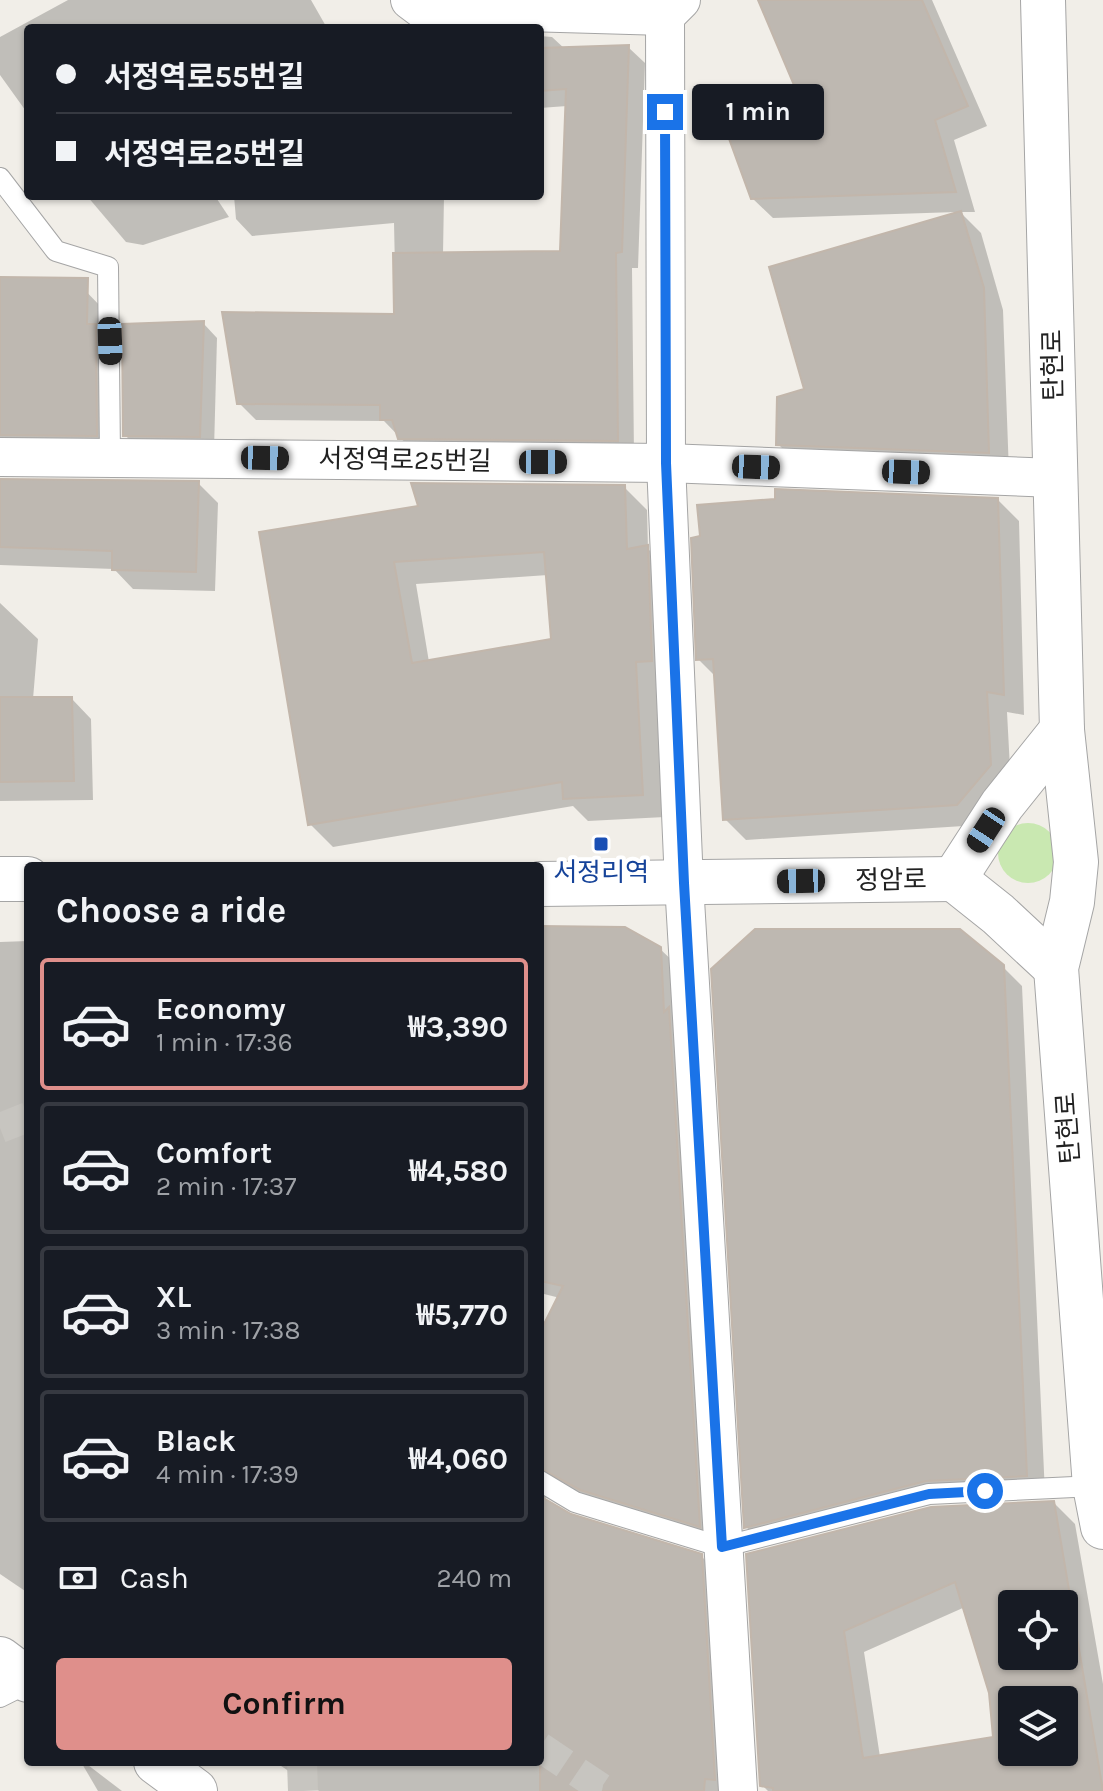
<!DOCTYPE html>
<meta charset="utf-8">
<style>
body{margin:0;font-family:Karla,"Noto Sans KR",sans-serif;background:#242831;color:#f1f3f6;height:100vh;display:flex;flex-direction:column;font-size:30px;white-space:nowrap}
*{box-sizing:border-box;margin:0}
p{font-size:26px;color:#9ea1a6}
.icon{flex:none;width:44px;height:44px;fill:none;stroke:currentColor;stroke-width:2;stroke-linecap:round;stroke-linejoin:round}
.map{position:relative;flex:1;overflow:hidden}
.side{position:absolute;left:24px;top:862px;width:520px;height:904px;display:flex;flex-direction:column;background:#171b24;border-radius:8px;box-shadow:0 2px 6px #0004}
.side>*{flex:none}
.hud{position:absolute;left:24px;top:24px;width:520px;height:176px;border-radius:8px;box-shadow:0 2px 6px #0004;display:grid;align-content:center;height:176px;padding:0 32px;background:#171b24}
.tools{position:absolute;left:998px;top:1590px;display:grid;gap:16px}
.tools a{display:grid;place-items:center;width:80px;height:80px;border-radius:8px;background:#171b24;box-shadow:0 2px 6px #0004;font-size:40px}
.end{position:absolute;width:36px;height:36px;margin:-18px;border:10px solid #1a73e8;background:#fff;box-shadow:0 0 0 4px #fff}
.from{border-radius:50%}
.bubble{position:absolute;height:56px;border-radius:8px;background:#171b24;box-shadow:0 2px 6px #0004;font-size:26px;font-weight:700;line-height:56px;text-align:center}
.car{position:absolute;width:24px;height:48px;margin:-24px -12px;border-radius:10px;box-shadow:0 0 6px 2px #0007;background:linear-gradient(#222 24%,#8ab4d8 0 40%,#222 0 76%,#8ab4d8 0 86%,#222 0)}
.hud b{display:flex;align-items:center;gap:28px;height:76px;font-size:30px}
.hud b+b{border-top:2px solid #363941}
.hud i{width:20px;height:20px;background:#f1f3f6}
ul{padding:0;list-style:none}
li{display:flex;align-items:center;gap:24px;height:132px;margin:0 16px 12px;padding:0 16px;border:4px solid #363941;border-radius:8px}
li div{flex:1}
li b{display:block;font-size:30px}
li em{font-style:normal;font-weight:700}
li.on{border-color:#df8f8b}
li>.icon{width:72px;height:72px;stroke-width:1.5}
h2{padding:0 32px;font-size:36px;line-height:96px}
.pay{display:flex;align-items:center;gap:20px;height:88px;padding:0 32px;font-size:30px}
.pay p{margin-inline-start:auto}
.cta{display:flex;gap:16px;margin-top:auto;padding:16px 32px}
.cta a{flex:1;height:92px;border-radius:8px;background:#df8f8b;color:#111;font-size:32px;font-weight:700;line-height:92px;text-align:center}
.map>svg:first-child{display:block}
.grass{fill:#c9e8b1}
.shadow{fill:#0003;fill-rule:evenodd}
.building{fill:#beb8b1;stroke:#c2b6ab;stroke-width:2;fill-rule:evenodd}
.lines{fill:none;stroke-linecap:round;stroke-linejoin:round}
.pedestrian-tunnel{stroke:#c7c5c0;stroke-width:30;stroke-dasharray:30 15;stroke-linecap:butt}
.service-casing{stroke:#a5a5a5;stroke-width:22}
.minor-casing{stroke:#a5a5a5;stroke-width:40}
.tertiary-casing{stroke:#a5a5a5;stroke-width:46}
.service{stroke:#fff;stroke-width:20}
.minor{stroke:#fff;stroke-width:38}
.tertiary{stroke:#fff;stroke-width:44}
.route{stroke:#1a73e8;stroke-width:10}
.transit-dot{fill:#1a4fb4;stroke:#fff;stroke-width:3}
.labels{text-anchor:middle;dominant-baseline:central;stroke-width:8;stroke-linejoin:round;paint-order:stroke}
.street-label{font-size:26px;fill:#212121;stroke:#fff}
.transit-label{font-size:26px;fill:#164399;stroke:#fff}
</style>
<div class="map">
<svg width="1103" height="1791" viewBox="0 0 1103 1791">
<rect width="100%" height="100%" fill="#f1eee8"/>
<circle class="grass" cx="1028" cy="853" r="30"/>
<g class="shadow">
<polygon points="68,0 311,0 327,28 28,28 28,114 0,75 0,37"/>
<polygon points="764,0 932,0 987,126 954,140 975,212 960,212 981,233 1003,310 1009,473 798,464 778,444 807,390 957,212 773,218 752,198 797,86"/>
<polygon points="540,36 552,37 565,49 628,47 645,63 638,268 632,268 634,456 416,454 384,421 256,420 239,403 396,316 394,223 252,236 236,219 234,196 444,196 443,254 562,253 567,106 540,108"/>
<polygon points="87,196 215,196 229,217 143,245 126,242"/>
<polygon points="0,279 75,280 107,313 116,455 0,466"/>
<polygon points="203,323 217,338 214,450 139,450 125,435"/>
<polygon points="0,481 198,483 218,503 215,591 133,589 114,569 0,565"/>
<path d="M 624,487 L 647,510 L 648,549 L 670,570 L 665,817 L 588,821 L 573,806 L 333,847 L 310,824 L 261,534 ZM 548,575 L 553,640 L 429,662 L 416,584 Z"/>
<polygon points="998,500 1019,521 1024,715 1007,712 1011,787 979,825 746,840 725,819 716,677 698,659 776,501"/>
<polygon points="0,603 38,639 33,699 72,699 91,719 93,800 0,801"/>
<polygon points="540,928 659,948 678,966 717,1543 551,1487 544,1501 570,1516 701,1556 719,1574 732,1791 319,1791 275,1762 540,1762 540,1337 560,1298 540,1293"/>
<polygon points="28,941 28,1593 0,1574 0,942"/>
<polygon points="1003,967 1022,986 1045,1494 946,1499 765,1545 746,1527"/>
<path d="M 1054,1503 L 1075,1524 L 1103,1684 L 1103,1791 L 768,1791 L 762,1785 L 748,1556 ZM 1012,1604 L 1064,1604 L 1064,1656 L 1012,1656 ZM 965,1607 L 991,1693 L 995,1739 L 880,1757 L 864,1652 ZM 1012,1700 L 1064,1700 L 1064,1752 L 1012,1752 Z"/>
<polygon points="81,1762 84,1762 122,1791 98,1791"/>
</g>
<g class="building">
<polygon points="758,0 922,0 968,106 935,120 956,192 751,199 719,111 794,85"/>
<polygon points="629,45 622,252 616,253 618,441 398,439 392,420 380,420 380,405 237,404 222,312 394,314 393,253 560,251 566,89 540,91 540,48"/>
<polygon points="961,211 984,288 989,453 776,445 777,397 804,389 769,267"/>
<polygon points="0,277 88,278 87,324 96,324 97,436 0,435"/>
<polygon points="204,321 200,437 123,436 122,324"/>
<polygon points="0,479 199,481 196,572 112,570 112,551 0,547"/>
<path d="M 411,483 L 625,485 L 627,549 L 648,545 L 652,661 L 636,662 L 643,795 L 563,799 L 562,782 L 308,825 L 259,532 L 418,506 ZM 544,552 L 551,639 L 412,663 L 394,562 Z"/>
<polygon points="775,489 998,498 1004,695 987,692 991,765 957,805 723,820 713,659 696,660 691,538 700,536 697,505 775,499"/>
<polygon points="0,697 72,697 74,781 0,782"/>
<polygon points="540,926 625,927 661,947 664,1012 669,1007 700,1527 580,1490 540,1468 540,1332 563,1286 540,1281"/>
<polygon points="755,929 960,929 1004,965 1027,1476 926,1481 744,1528 711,969"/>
<polygon points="540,1496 571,1514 702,1554 715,1780 705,1779 704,1791 540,1791"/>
<path d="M 1054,1501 L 1103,1791 L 773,1791 L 773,1788 L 760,1786 L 746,1554 L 931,1507 ZM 955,1582 L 989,1693 L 993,1737 L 863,1758 L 844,1631 ZM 1012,1604 L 1064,1604 L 1064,1656 L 1012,1656 ZM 1012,1700 L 1064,1700 L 1064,1752 L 1012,1752 Z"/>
</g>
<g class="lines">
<g class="pedestrian-tunnel">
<polyline points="0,1128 28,1117"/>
<polyline points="540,1747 601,1788 616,1791"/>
<polyline points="302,1762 303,1791"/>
</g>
<g class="service-casing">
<g id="service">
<polyline points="0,178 56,251 108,267 110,456"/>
<polyline points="540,1481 575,1502 722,1547 929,1494 1095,1486"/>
<polyline points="0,1697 28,1683"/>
</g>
</g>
<g class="minor-casing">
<g id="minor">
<polyline points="410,0 422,9 665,16 681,0"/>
<polyline points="665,16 666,463 684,883 738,1791"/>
<polyline points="0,457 666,463 1055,478"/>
</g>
</g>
<g class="tertiary-casing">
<g id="tertiary">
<polyline points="1043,0 1062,730 1076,862 1072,902 1056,968 1095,1486 1103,1527"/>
<polyline points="0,879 28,879"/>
<polyline points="954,879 1002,805 1062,730"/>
<polyline points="954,879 998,914 1056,968"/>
<polyline points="540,884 954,879"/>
<polyline points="0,1659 28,1680"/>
<polyline points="156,1762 195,1791"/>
</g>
</g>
<use href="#service" class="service"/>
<use href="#minor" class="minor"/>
<use href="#tertiary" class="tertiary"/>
</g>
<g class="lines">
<polyline class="route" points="665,112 666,463 684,883 722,1547 929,1494 985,1491"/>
</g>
<rect class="transit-dot" x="593" y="836" width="16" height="16" rx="4"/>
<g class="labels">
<g class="street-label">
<text transform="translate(1053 365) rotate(-91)">탄현로</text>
<text transform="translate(405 460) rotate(1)">서정역로25번길</text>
<text transform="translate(891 880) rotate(-1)">정암로</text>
<text transform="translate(1068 1128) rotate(-94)">탄현로</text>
</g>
<g class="transit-label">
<text x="601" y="872">서정리역</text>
</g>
</g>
</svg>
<div class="tools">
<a><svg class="icon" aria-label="locate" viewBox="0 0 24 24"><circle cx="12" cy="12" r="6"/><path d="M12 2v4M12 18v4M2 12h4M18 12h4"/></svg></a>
<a><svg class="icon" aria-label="layers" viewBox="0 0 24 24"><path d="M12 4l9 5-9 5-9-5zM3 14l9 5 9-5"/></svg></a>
</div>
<i class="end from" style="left:985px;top:1491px"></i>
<i class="end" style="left:665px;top:112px"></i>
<div class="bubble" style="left:692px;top:84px;width:132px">1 min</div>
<i class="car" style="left:110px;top:341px;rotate:178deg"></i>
<i class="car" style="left:265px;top:458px;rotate:91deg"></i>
<i class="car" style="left:543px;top:462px;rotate:90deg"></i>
<i class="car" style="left:756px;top:467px;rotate:92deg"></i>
<i class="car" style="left:906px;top:472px;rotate:92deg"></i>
<i class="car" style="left:986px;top:830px;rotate:213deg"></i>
<i class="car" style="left:801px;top:881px;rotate:269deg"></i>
<div class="hud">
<b><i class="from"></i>서정역로55번길</b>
<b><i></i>서정역로25번길</b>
</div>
<section class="side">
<h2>Choose a ride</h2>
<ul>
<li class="on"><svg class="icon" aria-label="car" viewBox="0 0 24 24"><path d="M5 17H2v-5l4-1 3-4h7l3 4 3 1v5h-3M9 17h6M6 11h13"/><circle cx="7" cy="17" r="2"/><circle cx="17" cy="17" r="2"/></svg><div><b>Economy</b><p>1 min · 17:36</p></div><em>₩3,390</em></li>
<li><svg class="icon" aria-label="car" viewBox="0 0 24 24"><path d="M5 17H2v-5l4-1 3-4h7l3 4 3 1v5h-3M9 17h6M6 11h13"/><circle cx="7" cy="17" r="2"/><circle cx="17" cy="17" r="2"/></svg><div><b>Comfort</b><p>2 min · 17:37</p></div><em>₩4,580</em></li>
<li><svg class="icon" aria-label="car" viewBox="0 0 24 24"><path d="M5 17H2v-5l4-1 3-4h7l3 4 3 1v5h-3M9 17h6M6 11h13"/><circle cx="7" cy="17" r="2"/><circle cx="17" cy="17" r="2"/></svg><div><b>XL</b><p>3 min · 17:38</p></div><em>₩5,770</em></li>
<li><svg class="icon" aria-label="car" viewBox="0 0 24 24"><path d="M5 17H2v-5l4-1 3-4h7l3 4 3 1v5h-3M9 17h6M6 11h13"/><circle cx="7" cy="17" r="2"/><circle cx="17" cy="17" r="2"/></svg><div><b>Black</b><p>4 min · 17:39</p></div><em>₩4,060</em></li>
</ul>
<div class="pay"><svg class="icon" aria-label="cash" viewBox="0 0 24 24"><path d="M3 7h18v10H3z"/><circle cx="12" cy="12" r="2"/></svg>Cash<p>240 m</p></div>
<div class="cta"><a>Confirm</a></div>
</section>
</div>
